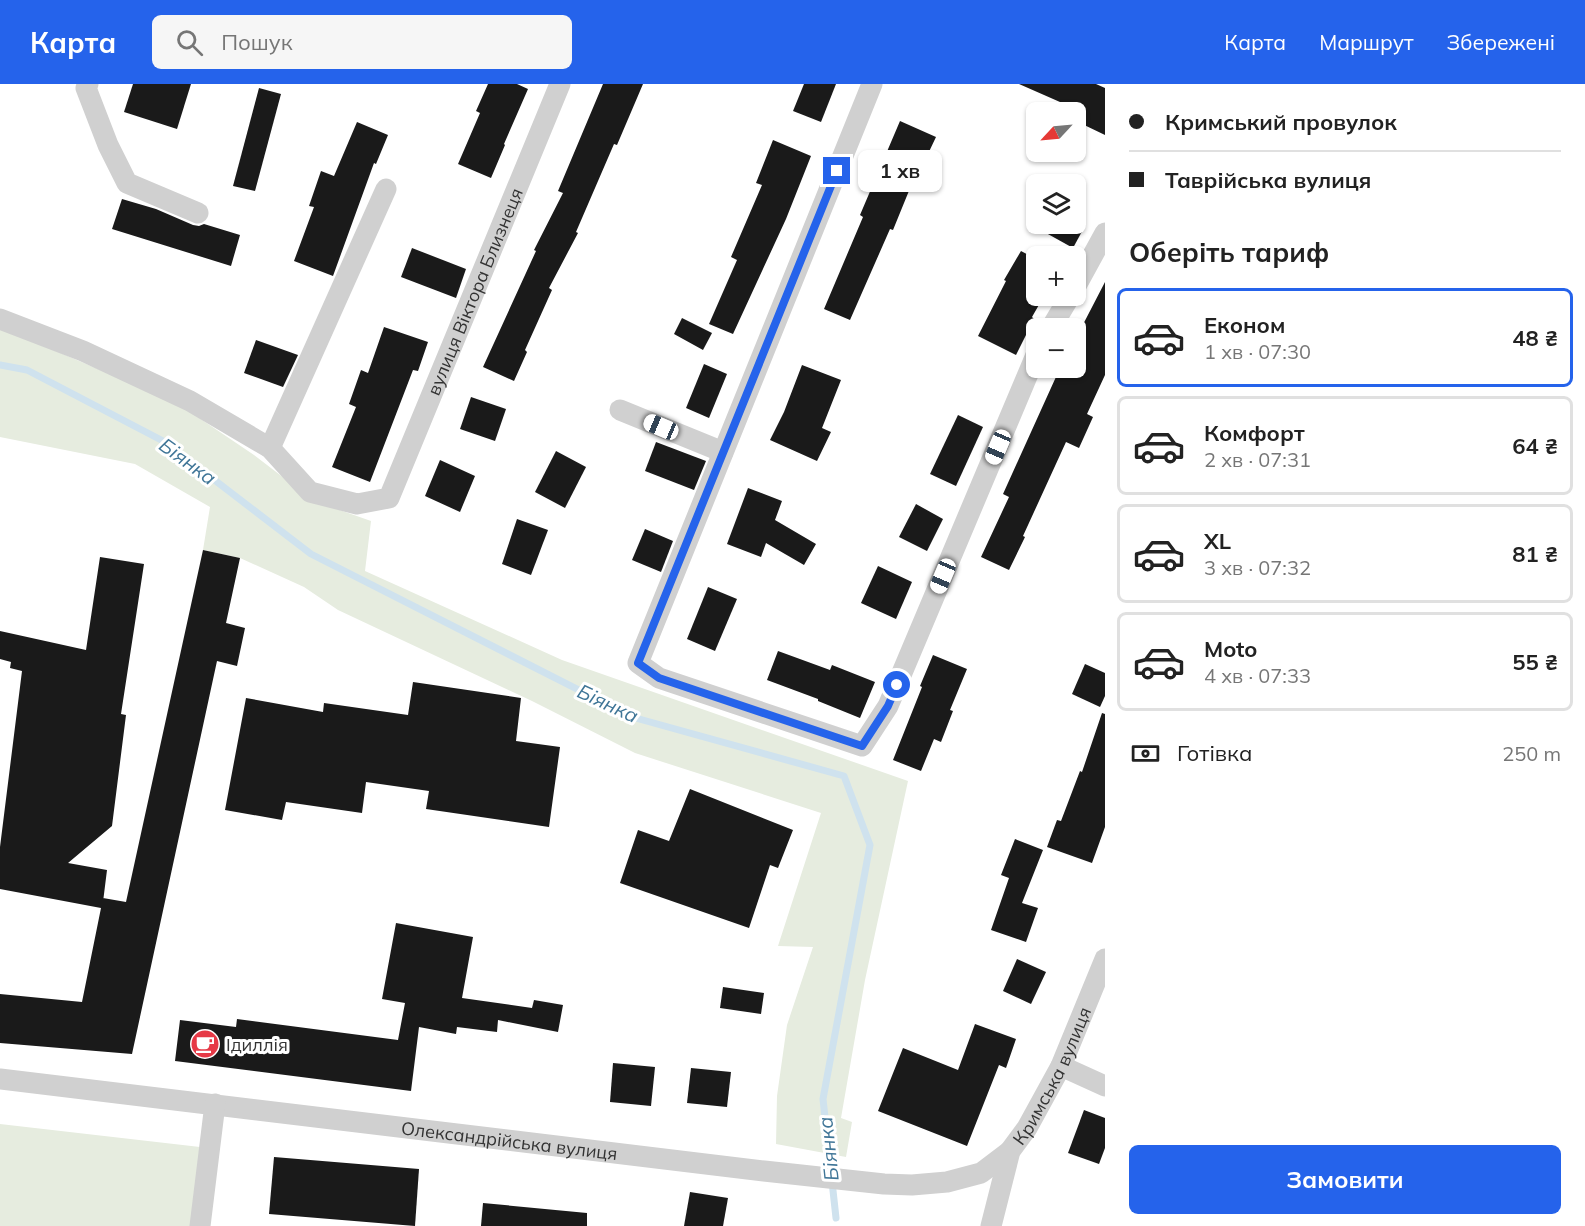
<!DOCTYPE html>
<html lang="uk">
<meta charset="utf-8">
<style>
body{margin:0;font-family:Mulish,sans-serif;background:#f6f6f6;color:#222;height:100vh;display:flex;flex-direction:column;font-size:22px;white-space:nowrap}
*{box-sizing:border-box;margin:0}
p{font-size:20px;color:#767676}
.icon{flex:none;width:33px;height:33px;fill:none;stroke:currentColor;stroke-width:2;stroke-linecap:round;stroke-linejoin:round}
.map{position:relative;flex:1;overflow:hidden}
.side{display:flex;flex-direction:column;background:#fff;width:480px}
.side>*{flex:none}
.guide{display:grid;align-content:center;height:132px;padding:0 24px;background:#fff}
.needle{width:39px;rotate:244deg}
.controls{position:absolute;left:1026px;top:18px;display:grid;gap:12px}
.controls a{display:grid;place-items:center;width:60px;height:60px;border-radius:9px;background:#fff;box-shadow:0 2px 4px #0004;font-size:30px}
.end{position:absolute;width:27px;height:27px;margin:-14px;border:8px solid #2563eb;background:#fff;box-shadow:0 0 0 3px #fff}
.from{border-radius:50%}
.bubble{position:absolute;height:42px;border-radius:9px;background:#fff;box-shadow:0 2px 4px #0004;font-size:20px;font-weight:700;line-height:42px;text-align:center}
.car{position:absolute;width:18px;height:36px;margin:-18px -9px;border-radius:8px;box-shadow:0 0 4px 2px #0007;background:linear-gradient(#fff 24%,#345 0 40%,#fff 0 76%,#345 0 86%,#fff 0)}
.guide b{display:flex;align-items:center;gap:21px;height:57px;font-size:22px}
.guide b+b{border-top:2px solid #e0e0e0}
.guide i{width:15px;height:15px;background:#222}
ul{padding:0;list-style:none}
li{display:flex;align-items:center;gap:18px;height:99px;margin:0 12px 9px;padding:0 12px;border:3px solid #e0e0e0;border-radius:9px}
li div{flex:1}
li b{display:block;font-size:22px}
li em{font-style:normal;font-weight:700}
li.current{border-color:#2563eb}
li>.icon{width:54px;height:54px;stroke-width:1.5}
h2{padding:0 24px;font-size:27px;line-height:72px}
.pay{display:flex;align-items:center;gap:15px;height:66px;padding:0 24px;font-size:22px}
.pay p{margin-inline-start:auto}
.cta{display:flex;gap:12px;margin-top:auto;padding:12px 24px}
.cta a{flex:1;height:69px;border-radius:9px;background:#2563eb;color:#fff;font-size:24px;font-weight:700;line-height:69px;text-align:center}
header{display:flex;align-items:center;gap:36px;box-sizing:border-box;height:84px;padding:0 30px;background:#2563eb;color:#fff}
header strong{font-size:28px}
nav{display:flex;gap:33px;margin-inline-start:auto;font-size:21px}
.search{width:420px;height:54px;background:#f6f6f6;display:flex;align-items:center;gap:15px;box-sizing:border-box;padding:0 21px;border-radius:9px;color:#767676;font-size:22px}
main{display:flex;flex:1;min-height:0}
.map>svg:first-child{display:block}
.green{fill:#e6ecdf}
.lines{fill:none;stroke-linecap:round;stroke-linejoin:round}
.stream{stroke:#cfe2ee;stroke-width:7}
.building{fill:#1a1a1a}
.minor{stroke:#d0d0d0;stroke-width:21}
.route{stroke:#2563eb;stroke-width:8}
.labels{text-anchor:middle;dominant-baseline:central;stroke-width:6;stroke-linejoin:round;paint-order:stroke}
.street-label{font-size:18px;fill:#333;stroke:#fff}
.poi-label{font-size:18px;fill:#333;stroke:#fff;text-anchor:start}
.water-label{font-size:20px;font-style:italic;fill:#3f7597;stroke:#fff}
</style>
<header>
<strong>Карта</strong>
<div class="search"><svg class="icon" aria-label="search" viewBox="0 0 24 24"><circle cx="10" cy="10" r="6"/><path d="M15 15l6 6"/></svg>Пошук</div>
<nav><a>Карта</a><a>Маршрут</a><a>Збережені</a></nav>
</header>
<main>
<div class="map">
<svg width="1105" height="1142" viewBox="0 0 1105 1142">
<rect width="100%" height="100%" fill="#fff"/>
<g class="green">
<polygon points="0,243 177,319 254,371 314,417 371,437 365,487 562,576 908,697 865,896 841,1034 852,1038 846,1073 776,1060 777,1012 787,941 813,863 778,862 821,729 635,669 532,617 338,526 304,503 240,474 203,466 210,423 135,380 0,353"/>
<polygon points="0,1040 200,1063 191,1142 0,1142"/>
</g>
<g class="lines">
<polyline class="stream" points="0,281 27,286 165,358 311,470 632,633 844,692 870,761 823,1015 836,1134"/>
</g>
<g class="building">
<polygon points="133,0 191,0 177,45 124,28"/>
<polygon points="488,0 517,0 528,5 504,60 505,61 491,94 458,80 480,29 476,27"/>
<polygon points="603,0 643,0 617,61 614,60 576,148 578,149 549,204 552,206 525,266 527,268 514,297 483,283 536,167 534,166 563,109 558,107"/>
<polygon points="804,0 836,0 821,38 793,27"/>
<polygon points="1019,0 1096,0 1105,4 1105,51 1080,39 1085,29"/>
<polygon points="259,4 281,10 255,107 233,102"/>
<polygon points="900,37 936,53 917,93 915,92 893,146 890,145 850,236 824,225 863,133 860,131"/>
<polygon points="357,38 388,51 376,80 374,79 333,192 294,177 314,123 309,122 321,87 334,92"/>
<polygon points="773,56 811,72 786,135 733,250 709,240 737,176 731,173 762,101 756,99"/>
<polygon points="122,115 156,125 193,141 199,142 204,140 240,151 231,182 112,145"/>
<polygon points="1030,140 1086,140 1073,164"/>
<polygon points="412,164 466,185 456,214 401,193"/>
<polygon points="1021,167 1036,175 1036,212 1044,212 1032,233 1034,235 1016,271 978,252 1006,197 1004,196"/>
<polygon points="1105,198 1105,291 1087,330 1093,333 1079,364 1066,358 1023,452 1025,453 1009,486 981,473 1009,413 1003,410 1060,284 1076,284 1076,254"/>
<polygon points="682,234 712,249 703,266 674,250"/>
<polygon points="384,243 428,258 418,287 413,286 370,398 332,383 356,323 349,320 361,286 368,289"/>
<polygon points="256,256 298,271 283,303 244,289"/>
<polygon points="704,280 727,290 709,334 686,324"/>
<polygon points="802,281 841,296 822,344 831,348 817,377 770,356 784,328"/>
<polygon points="471,313 506,325 495,357 460,345"/>
<polygon points="958,331 983,343 956,402 930,390"/>
<polygon points="656,358 706,377 694,406 645,387"/>
<polygon points="556,367 586,383 565,424 535,408"/>
<polygon points="440,376 475,392 460,428 425,412"/>
<polygon points="748,404 782,417 775,436 816,460 804,481 766,459 761,473 727,460"/>
<polygon points="916,420 943,435 927,467 899,453"/>
<polygon points="517,435 548,446 531,491 502,480"/>
<polygon points="645,445 673,457 661,488 632,476"/>
<polygon points="203,466 240,474 226,539 245,544 237,582 217,577 132,970 0,959 0,910 82,918 101,824 0,805 0,763 22,587 10,584 11,578 0,575 0,547 86,566 100,473 144,480 121,630 126,631 112,742 68,779 107,786 103,818 103,814 126,818"/>
<polygon points="878,482 912,498 896,535 861,519"/>
<polygon points="708,503 737,515 715,567 687,555"/>
<polygon points="778,567 830,586 832,581 875,598 860,634 818,617 818,615 767,596"/>
<polygon points="933,571 967,585 950,626 953,627 941,658 934,655 921,687 893,676 922,603 920,602"/>
<polygon points="1085,580 1105,589 1105,612 1100,623 1072,610"/>
<polygon points="413,598 521,614 516,657 560,663 549,743 426,725 429,707 366,698 362,729 286,718 282,736 225,726 246,614 323,628 324,619 408,631"/>
<polygon points="1102,629 1105,630 1105,743 1092,779 1047,763 1057,736 1061,737 1080,687 1082,688"/>
<polygon points="690,705 793,746 778,784 770,781 749,844 620,799 638,746 669,757"/>
<polygon points="1015,755 1043,766 1022,819 1038,824 1026,858 991,846 1009,794 1001,791"/>
<polygon points="396,839 473,853 462,914 532,924 534,916 563,921 558,948 498,936 497,948 457,943 456,950 419,943 411,1007 175,977 180,936 236,943 237,935 398,956 405,919 382,915"/>
<polygon points="1017,875 1046,888 1031,920 1003,907"/>
<polygon points="723,903 764,909 761,930 720,924"/>
<polygon points="975,940 1016,955 1006,984 999,981 967,1062 878,1027 903,964 958,986"/>
<polygon points="613,979 655,983 651,1022 610,1018"/>
<polygon points="691,984 731,988 727,1023 687,1019"/>
<polygon points="1084,1026 1105,1034 1105,1064 1099,1080 1068,1069"/>
<polygon points="274,1073 419,1085 415,1142 269,1130"/>
<polygon points="690,1108 728,1114 723,1142 684,1142"/>
<polygon points="483,1119 587,1129 587,1142 481,1142"/>
</g>
<g class="lines">
<g class="minor">
<polyline points="88,0 86,4 108,61 127,99 198,129"/>
<polyline points="872,0 638,579 659,594 862,662 888,622 1036,271"/>
<polyline points="1076,202 1105,149"/>
<path id="s1" d="M 0,235 L 83,267 L 190,317 L 270,364 L 310,408 L 357,420 L 389,414 L 560,0"/>
<polyline points="1051,244 1070,212"/>
<polyline points="620,326 723,368"/>
<polyline points="270,364 386,105"/>
<polyline points="1061,982 1105,1002"/>
<path id="s2" d="M 0,995 L 764,1087 L 884,1100 L 912,1101 L 947,1098 L 981,1089 L 1010,1067"/>
<polyline points="200,1142 215,1020"/>
<path id="s3" d="M 991,1142 L 1010,1067 L 1027,1044 L 1061,982 L 1105,875"/>
</g>
</g>
<g class="lines">
<polyline class="route" points="837,87 638,579 659,594 862,662 888,622 897,601"/>
</g>
<defs>
<g id="cafe-disc" transform="scale(1.5)"><circle r="9.5" fill="#e63946" stroke="#fff"/><path d="M-5.5-4.5H6V0H3Q3 3.5 0 3.5H-2.5Q-5.5 3.5-5.5 0ZM3-3.2v2h1.7v-2ZM-6 4.5H4V6H-6Z" fill="#fff"/></g>
</defs>
<g fill-rule="evenodd">
<use href="#cafe-disc" x="205" y="960"/>
</g>
<g class="labels">
<g class="street-label">
<text stroke="none"><textPath href="#s1" startOffset="664">вулиця Віктора Близнеця</textPath></text>
<text stroke="none"><textPath href="#s3" startOffset="164">Кримська вулиця</textPath></text>
<text stroke="none"><textPath href="#s2" startOffset="513">Олександрійська вулиця</textPath></text>
</g>
<g class="poi-label">
<text x="226" y="960">Ідиллія</text>
</g>
<g class="water-label">
<text transform="translate(188 377) rotate(36)">Біянка</text>
<text transform="translate(608 619) rotate(25)">Біянка</text>
<text transform="translate(828 1065) rotate(-96)">Біянка</text>
</g>
</g>
</svg>
<div class="controls">
<a><svg class="needle" viewBox="-14 -14 28 28"><path d="M0-13l5 13h-10z" fill="#e53935"/><path d="M0 13l5-13h-10z" fill="#767676"/></svg></a>
<a><svg class="icon" aria-label="layers" viewBox="0 0 24 24"><path d="M12 4l9 5-9 5-9-5zM3 14l9 5 9-5"/></svg></a>
<a>+</a>
<a>−</a>
</div>
<i class="end from" style="left:897px;top:601px"></i>
<i class="end" style="left:837px;top:87px"></i>
<div class="bubble" style="left:858px;top:66px;width:84px">1 хв</div>
<i class="car" style="left:661px;top:343px;rotate:293deg"></i>
<i class="car" style="left:998px;top:363px;rotate:203deg"></i>
<i class="car" style="left:943px;top:492px;rotate:203deg"></i>
</div>
<section class="side">
<div class="guide">
<b><i class="from"></i>Кримський провулок</b>
<b><i></i>Таврійська вулиця</b>
</div>
<h2>Оберіть тариф</h2>
<ul>
<li class="current"><svg class="icon" aria-label="car" viewBox="0 0 24 24"><path d="M5 17H2v-5l4-1 3-4h7l3 4 3 1v5h-3M9 17h6M6 11h13"/><circle cx="7" cy="17" r="2"/><circle cx="17" cy="17" r="2"/></svg><div><b>Економ</b><p>1 хв · 07:30</p></div><em>48 ₴</em></li>
<li><svg class="icon" aria-label="car" viewBox="0 0 24 24"><path d="M5 17H2v-5l4-1 3-4h7l3 4 3 1v5h-3M9 17h6M6 11h13"/><circle cx="7" cy="17" r="2"/><circle cx="17" cy="17" r="2"/></svg><div><b>Комфорт</b><p>2 хв · 07:31</p></div><em>64 ₴</em></li>
<li><svg class="icon" aria-label="car" viewBox="0 0 24 24"><path d="M5 17H2v-5l4-1 3-4h7l3 4 3 1v5h-3M9 17h6M6 11h13"/><circle cx="7" cy="17" r="2"/><circle cx="17" cy="17" r="2"/></svg><div><b>XL</b><p>3 хв · 07:32</p></div><em>81 ₴</em></li>
<li><svg class="icon" aria-label="car" viewBox="0 0 24 24"><path d="M5 17H2v-5l4-1 3-4h7l3 4 3 1v5h-3M9 17h6M6 11h13"/><circle cx="7" cy="17" r="2"/><circle cx="17" cy="17" r="2"/></svg><div><b>Moto</b><p>4 хв · 07:33</p></div><em>55 ₴</em></li>
</ul>
<div class="pay"><svg class="icon" aria-label="cash" viewBox="0 0 24 24"><path d="M3 7h18v10H3z"/><circle cx="12" cy="12" r="2"/></svg>Готівка<p>250 m</p></div>
<div class="cta"><a>Замовити</a></div>
</section>
</main>
